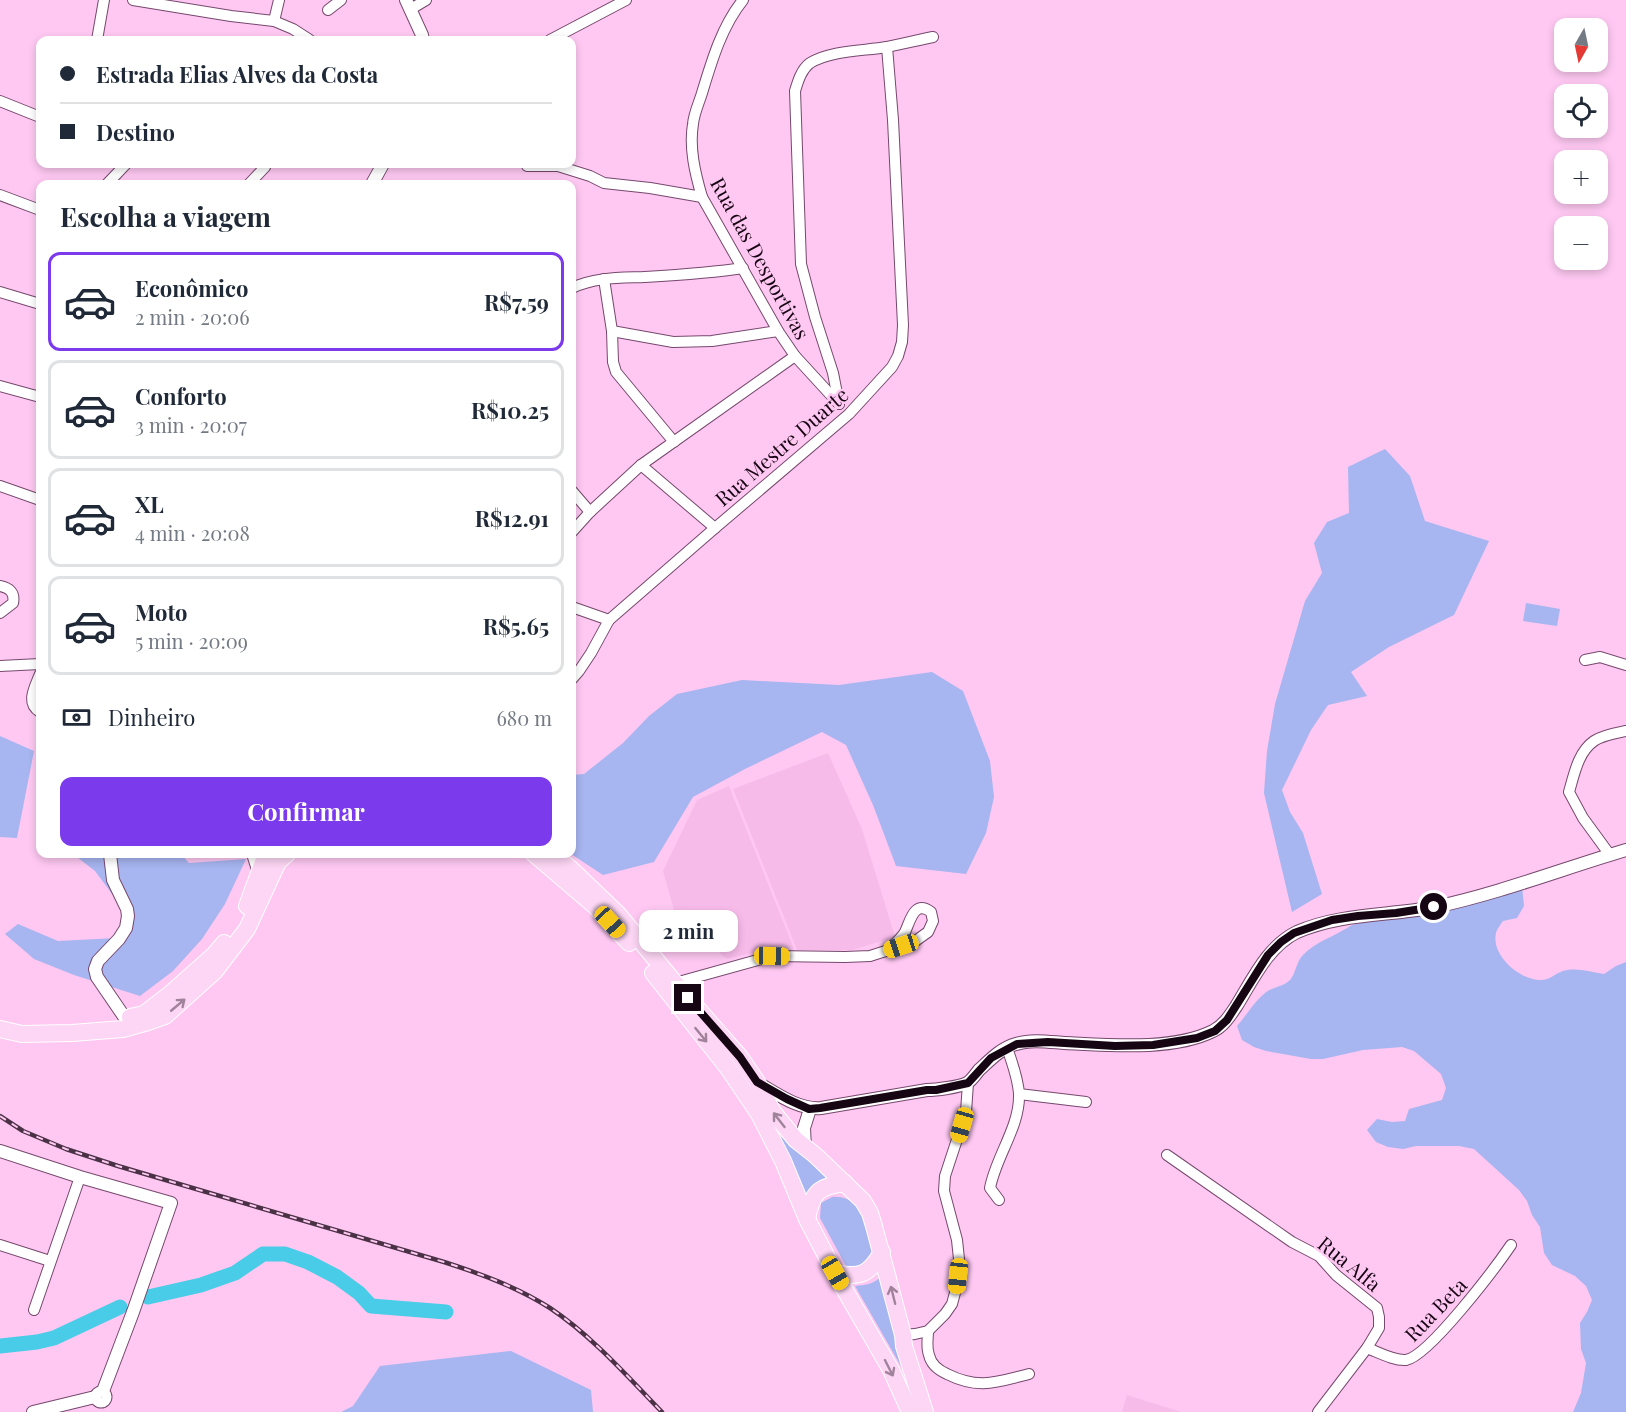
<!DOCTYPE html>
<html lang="pt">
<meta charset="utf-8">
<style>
body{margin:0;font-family:"Playfair Display",serif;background:#f6f6f7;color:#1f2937;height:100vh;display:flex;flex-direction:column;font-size:22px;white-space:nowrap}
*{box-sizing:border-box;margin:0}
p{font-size:20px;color:#747a83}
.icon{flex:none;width:33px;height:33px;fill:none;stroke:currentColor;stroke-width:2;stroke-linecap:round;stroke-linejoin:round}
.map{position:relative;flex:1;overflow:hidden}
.drawer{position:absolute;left:36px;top:180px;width:540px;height:678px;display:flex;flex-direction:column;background:#fff;border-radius:12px;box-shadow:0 3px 9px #0003}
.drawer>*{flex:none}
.banner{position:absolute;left:36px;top:36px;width:540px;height:132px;border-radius:12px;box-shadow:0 3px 9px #0003;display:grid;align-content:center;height:132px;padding:0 24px;background:#fff}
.needle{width:39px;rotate:189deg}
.controls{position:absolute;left:1554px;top:18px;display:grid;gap:12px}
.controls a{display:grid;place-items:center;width:54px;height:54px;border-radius:12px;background:#fff;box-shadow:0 3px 9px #0003;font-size:30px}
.end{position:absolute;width:27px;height:27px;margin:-14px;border:8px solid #160513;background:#fff;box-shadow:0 0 0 3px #fff}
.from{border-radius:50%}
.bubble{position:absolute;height:42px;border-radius:12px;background:#fff;box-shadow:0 3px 9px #0003;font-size:20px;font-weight:700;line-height:42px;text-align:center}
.car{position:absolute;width:18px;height:36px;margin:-18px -9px;border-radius:8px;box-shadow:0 0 4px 2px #0007;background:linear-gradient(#f5c518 24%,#345 0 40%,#f5c518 0 76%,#345 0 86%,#f5c518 0)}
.banner b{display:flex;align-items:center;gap:21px;height:57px;font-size:22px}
.banner b+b{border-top:2px solid #e0e1e3}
.banner i{width:15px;height:15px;background:#1f2937}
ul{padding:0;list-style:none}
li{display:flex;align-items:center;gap:18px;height:99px;margin:0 12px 9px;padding:0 12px;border:3px solid #e0e1e3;border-radius:12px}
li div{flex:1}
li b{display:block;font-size:22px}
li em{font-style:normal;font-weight:700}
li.current{border-color:#7c3aed}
li>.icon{width:54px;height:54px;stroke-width:1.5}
h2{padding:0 24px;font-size:27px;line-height:72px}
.pay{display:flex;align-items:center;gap:15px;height:66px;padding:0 24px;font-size:22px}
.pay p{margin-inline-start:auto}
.button{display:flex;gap:12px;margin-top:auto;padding:12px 24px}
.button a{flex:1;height:69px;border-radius:12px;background:#7c3aed;color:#fff;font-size:24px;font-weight:700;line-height:69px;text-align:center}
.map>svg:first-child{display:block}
.built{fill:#f7bbea}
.green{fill:#a7b5f0}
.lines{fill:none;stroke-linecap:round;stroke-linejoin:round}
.river{stroke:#48cce7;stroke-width:15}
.minor-casing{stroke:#76486d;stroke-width:12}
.tertiary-casing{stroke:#76486d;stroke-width:14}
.primary-casing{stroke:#fff;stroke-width:18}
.minor{stroke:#fff;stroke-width:10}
.tertiary{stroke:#fff;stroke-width:12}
.primary{stroke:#fcd6f4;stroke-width:16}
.rail-casing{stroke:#4a3145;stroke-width:4.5}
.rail{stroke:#fec8f2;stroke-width:2;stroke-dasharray:7;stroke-linecap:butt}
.oneway{stroke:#a0829a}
.route{stroke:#160513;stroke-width:8}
.labels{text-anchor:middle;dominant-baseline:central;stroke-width:5;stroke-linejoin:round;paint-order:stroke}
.street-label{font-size:20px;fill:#160513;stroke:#fec8f2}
</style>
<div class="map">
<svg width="1626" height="1412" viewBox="0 0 1626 1412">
<rect width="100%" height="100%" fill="#fec8f2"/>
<g class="built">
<polygon points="828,753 862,829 895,937 852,950 797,950 733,789"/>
<polygon points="729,786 794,949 784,945 727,959 686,924 674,910 663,871 697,800"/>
<polygon points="1127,1395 1181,1412 1122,1412"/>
</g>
<g class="green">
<polygon points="1385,449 1410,476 1425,521 1489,541 1454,615 1389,647 1351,672 1367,696 1328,705 1311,730 1282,790 1290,812 1303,833 1322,894 1292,912 1264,793 1267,751 1275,704 1305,601 1322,573 1314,543 1327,522 1349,513 1348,467"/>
<polygon points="1526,603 1560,609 1557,626 1523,621"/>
<polygon points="932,672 963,691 990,761 994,797 986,833 966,874 896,866 873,805 846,745 822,732 745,769 693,797 654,862 603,875 571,854 572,775 584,774 623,743 649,716 677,694 742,680 839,685"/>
<polygon points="0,736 34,751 17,838 0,837"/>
<polygon points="73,854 181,854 189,863 246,859 225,904 202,939 173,971 140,996 74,975 34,959 5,934 18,924 58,941 117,938 124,910 95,871"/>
<path d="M 1522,886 L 1524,906 L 1517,918 L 1503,921 C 1501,924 1497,929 1496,933 C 1491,955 1518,978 1538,980 C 1550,981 1554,974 1563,971 C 1577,967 1591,972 1604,974 L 1616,966 L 1626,962 L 1626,1412 L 1573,1412 L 1581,1393 L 1586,1363 L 1581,1349 L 1580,1323 L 1587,1312 L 1592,1300 L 1586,1286 L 1575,1276 L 1552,1265 L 1544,1253 L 1540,1227 L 1532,1215 L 1527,1201 L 1519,1190 L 1474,1149 L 1459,1146 L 1416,1146 L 1403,1149 L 1388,1147 L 1376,1142 L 1367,1130 L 1377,1119 L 1392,1122 L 1405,1121 L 1409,1109 L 1442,1100 L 1446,1088 L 1441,1074 L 1414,1051 L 1402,1047 L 1363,1050 L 1323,1059 L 1311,1059 L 1266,1051 L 1254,1047 L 1242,1040 L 1237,1026 C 1246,1016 1254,1002 1265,993 C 1272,987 1283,987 1290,980 C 1296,973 1296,962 1303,955 C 1316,941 1336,936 1352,925 Z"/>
<path d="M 780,1136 L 831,1179 C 816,1178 812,1187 806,1198 Z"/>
<path d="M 832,1197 C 863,1193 870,1233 873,1256 L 856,1270 L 846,1266 L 820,1218 L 821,1203 Z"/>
<path d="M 881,1276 L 910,1382 L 855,1286 C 865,1285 875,1284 881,1276 Z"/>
<polygon points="511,1351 591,1390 593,1412 341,1412 353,1406 380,1366"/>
</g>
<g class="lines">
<g class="river">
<polyline points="148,1297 201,1285 235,1273 263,1254 285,1254 308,1262 337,1277 359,1293 371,1306 446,1312"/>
<polyline points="0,1346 37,1342 54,1338 120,1307"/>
</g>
<g class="minor-casing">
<g id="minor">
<polyline points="133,0 231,16 274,21 293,29 310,40"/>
<path d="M 743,0 C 722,26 712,60 702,93 C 699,103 694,113 693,124 C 689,148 695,173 702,197 L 778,331 L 795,356 L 839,404"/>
<polyline points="411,9 426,0"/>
<polyline points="328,10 341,0"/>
<polyline points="274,21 279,0"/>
<polyline points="97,40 104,0"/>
<polyline points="550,40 626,0"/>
<polyline points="0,101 40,117"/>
<polyline points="527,166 558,166 590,176 604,183 650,188 702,197"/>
<polyline points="107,184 126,164"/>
<polyline points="249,184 265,167 266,164"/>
<polyline points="0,195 40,210"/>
<polyline points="604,279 612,331 613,362 616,372 674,442"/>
<path d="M 572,288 C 595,277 620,278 645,277 C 678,275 711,273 743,268"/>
<polyline points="0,292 40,304"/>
<polyline points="612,331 673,342 712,341 778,331"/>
<polyline points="0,386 40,397"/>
<path d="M 839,404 L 833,373 L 815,317 L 801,264 L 795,91 C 798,81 801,70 810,63 C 831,50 864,51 887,47 C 903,44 918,40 933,37"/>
<polyline points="641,465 715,528"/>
<polyline points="0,486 40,500"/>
<polyline points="572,491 590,512"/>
<polyline points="572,532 590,512 641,465 795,356"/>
<path d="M 0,586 C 10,588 15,593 13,603 L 0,613"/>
<polyline points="572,607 609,620"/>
<polyline points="1585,660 1600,657 1626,665"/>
<polyline points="0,666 40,664"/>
<path d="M 40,674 C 35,687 25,703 40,712"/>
<polyline points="572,679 579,671 591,653 609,620 715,528 849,414 892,367 898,356 902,342 903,325 893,120 887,47"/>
<polyline points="252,854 258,873"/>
<path d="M 1610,855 L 1583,818 L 1569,792 C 1574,775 1578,752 1594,741 C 1603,735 1616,733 1626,731"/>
<path d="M 675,983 L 772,956 L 845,957 L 870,956 L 914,942 L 928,932 L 933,921 L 931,912 C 914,899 910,922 905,932 C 901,939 893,945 887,951"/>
<polyline points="1019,1094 1086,1102"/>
<polyline points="1167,1155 1292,1242 1319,1256 1336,1275 1377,1308 1379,1317 1379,1328 1367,1348 1318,1412"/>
<path d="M 999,1200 L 990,1188 C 996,1156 1020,1127 1019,1094 C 1018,1078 1012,1062 1007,1048"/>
<polyline points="0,1245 50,1261"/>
<polyline points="34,1310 80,1177"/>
<path d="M 928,1331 C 928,1339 926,1347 929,1355 C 931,1364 938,1370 947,1374 C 979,1390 997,1382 1029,1374"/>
<polyline points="903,1335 915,1334 928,1331 945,1314 952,1304 956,1289 959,1259 957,1240 944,1191 945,1176 966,1112 968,1083"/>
<path d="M 1367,1348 C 1378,1352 1394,1361 1406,1360 C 1429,1356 1496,1267 1511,1245"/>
<circle cx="101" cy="1397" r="5.5"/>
</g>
</g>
<g class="tertiary-casing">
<g id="tertiary">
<polyline points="406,0 422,35 423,40"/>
<polyline points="372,184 383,164"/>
<polyline points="110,854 113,880 127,909 128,916 126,928 119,939 98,961 95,969 97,977 125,1018"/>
<path d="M 758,1083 C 777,1094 799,1110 821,1108 L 927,1090 C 936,1090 959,1087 967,1083 C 971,1081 976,1074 979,1070 C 990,1060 1001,1048 1016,1044 C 1031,1039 1050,1042 1065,1043 C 1109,1045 1173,1051 1213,1031 C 1224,1026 1231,1014 1237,1005 C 1253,979 1268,946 1297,932 C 1341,913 1388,916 1435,907 C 1500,893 1562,869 1626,850"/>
<polyline points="805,1148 804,1128 810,1109"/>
<polyline points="0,1151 80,1177 171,1203 133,1312 103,1391"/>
<polyline points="33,1412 95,1397"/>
</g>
</g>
<g class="primary-casing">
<g id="primary">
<polyline points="534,854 596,907 629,943"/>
<polyline points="552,854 570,868 618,914 675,983 740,1057 757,1082 773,1112 796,1140 815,1155 863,1201 870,1213 874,1226 903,1335 904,1346 925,1412"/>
<polyline points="247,906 266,854"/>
<polyline points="653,973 728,1068 759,1114 783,1161 807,1219 835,1273 891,1370 910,1412"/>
<polyline points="130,1017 144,1014 171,993 214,955 224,943"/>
<polyline points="0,1029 22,1034 72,1033 123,1029 148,1022 165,1016 215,971 247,929 278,862 287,854"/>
<path d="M 807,1219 C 812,1193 818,1186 845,1183"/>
<path d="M 835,1273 C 860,1278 869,1275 882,1252"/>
</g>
</g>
<use href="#minor" class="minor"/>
<use href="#tertiary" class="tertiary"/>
<use href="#primary" class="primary"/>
<g class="rail-casing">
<path id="rail" d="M 0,1116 L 23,1131 L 66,1149 L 118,1166 L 444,1262 C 481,1274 517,1287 550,1308 C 592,1336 627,1376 662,1412"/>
</g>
<use href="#rail" class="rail"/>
</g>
<defs><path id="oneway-shaft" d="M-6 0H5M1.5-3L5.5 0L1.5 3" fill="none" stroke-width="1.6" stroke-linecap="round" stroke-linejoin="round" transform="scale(1.5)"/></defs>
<g class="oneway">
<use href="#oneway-shaft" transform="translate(178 1005) rotate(-40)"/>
<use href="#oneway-shaft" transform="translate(701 1035) rotate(51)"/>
<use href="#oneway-shaft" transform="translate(779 1120) rotate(-128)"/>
<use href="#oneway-shaft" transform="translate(893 1295) rotate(-104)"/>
<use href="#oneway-shaft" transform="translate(889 1368) rotate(63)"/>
</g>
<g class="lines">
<polyline class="route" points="688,998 740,1057 757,1082 787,1099 809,1109 820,1108 927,1090 936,1090 968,1083 991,1058 1017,1044 1048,1042 1115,1046 1153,1045 1197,1038 1215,1031 1227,1020 1268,955 1281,942 1294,933 1332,920 1358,916 1396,913 1434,907"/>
</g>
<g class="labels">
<g class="street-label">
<text transform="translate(761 258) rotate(61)">Rua das Desportivas</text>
<text transform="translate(781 446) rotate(-41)">Rua Mestre Duarte</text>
<text transform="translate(1350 1263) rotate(39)">Rua Alfa</text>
<text transform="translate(1435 1309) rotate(-46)">Rua Beta</text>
</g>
</g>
</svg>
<div class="controls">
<a><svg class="needle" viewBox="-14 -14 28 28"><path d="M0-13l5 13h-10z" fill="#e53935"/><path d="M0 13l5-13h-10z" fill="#747a83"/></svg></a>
<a><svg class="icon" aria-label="locate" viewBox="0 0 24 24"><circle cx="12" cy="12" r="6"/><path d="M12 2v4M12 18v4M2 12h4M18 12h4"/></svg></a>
<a>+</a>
<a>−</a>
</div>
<i class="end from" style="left:1434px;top:907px"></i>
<i class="end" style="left:688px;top:998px"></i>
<div class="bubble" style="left:639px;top:910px;width:99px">2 min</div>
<i class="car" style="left:610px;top:922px;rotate:137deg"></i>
<i class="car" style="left:901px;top:946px;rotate:252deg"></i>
<i class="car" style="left:772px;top:956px;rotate:91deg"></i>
<i class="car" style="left:962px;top:1125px;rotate:196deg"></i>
<i class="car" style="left:835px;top:1273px;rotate:150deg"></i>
<i class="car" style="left:958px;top:1276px;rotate:186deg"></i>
<div class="banner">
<b><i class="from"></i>Estrada Elias Alves da Costa</b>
<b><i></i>Destino</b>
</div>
<section class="drawer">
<h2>Escolha a viagem</h2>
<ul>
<li class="current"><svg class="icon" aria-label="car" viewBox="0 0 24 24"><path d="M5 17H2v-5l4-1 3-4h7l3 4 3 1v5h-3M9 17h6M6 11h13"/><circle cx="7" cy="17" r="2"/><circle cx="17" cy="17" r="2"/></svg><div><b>Econômico</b><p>2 min · 20:06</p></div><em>R$7.59</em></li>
<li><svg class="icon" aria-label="car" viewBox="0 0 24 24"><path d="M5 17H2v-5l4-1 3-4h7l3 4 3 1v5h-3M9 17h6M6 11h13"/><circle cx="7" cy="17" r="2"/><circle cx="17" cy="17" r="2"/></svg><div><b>Conforto</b><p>3 min · 20:07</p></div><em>R$10.25</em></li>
<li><svg class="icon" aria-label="car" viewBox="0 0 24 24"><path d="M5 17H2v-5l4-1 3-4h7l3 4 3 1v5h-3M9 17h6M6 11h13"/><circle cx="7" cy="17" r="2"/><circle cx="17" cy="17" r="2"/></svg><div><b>XL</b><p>4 min · 20:08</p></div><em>R$12.91</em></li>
<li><svg class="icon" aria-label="car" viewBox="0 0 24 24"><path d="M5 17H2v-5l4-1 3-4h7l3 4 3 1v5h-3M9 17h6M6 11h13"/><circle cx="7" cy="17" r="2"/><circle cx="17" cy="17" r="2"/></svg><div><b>Moto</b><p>5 min · 20:09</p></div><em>R$5.65</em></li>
</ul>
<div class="pay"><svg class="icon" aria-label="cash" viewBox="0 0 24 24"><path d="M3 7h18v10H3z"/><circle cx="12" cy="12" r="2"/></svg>Dinheiro<p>680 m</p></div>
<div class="button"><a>Confirmar</a></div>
</section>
</div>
